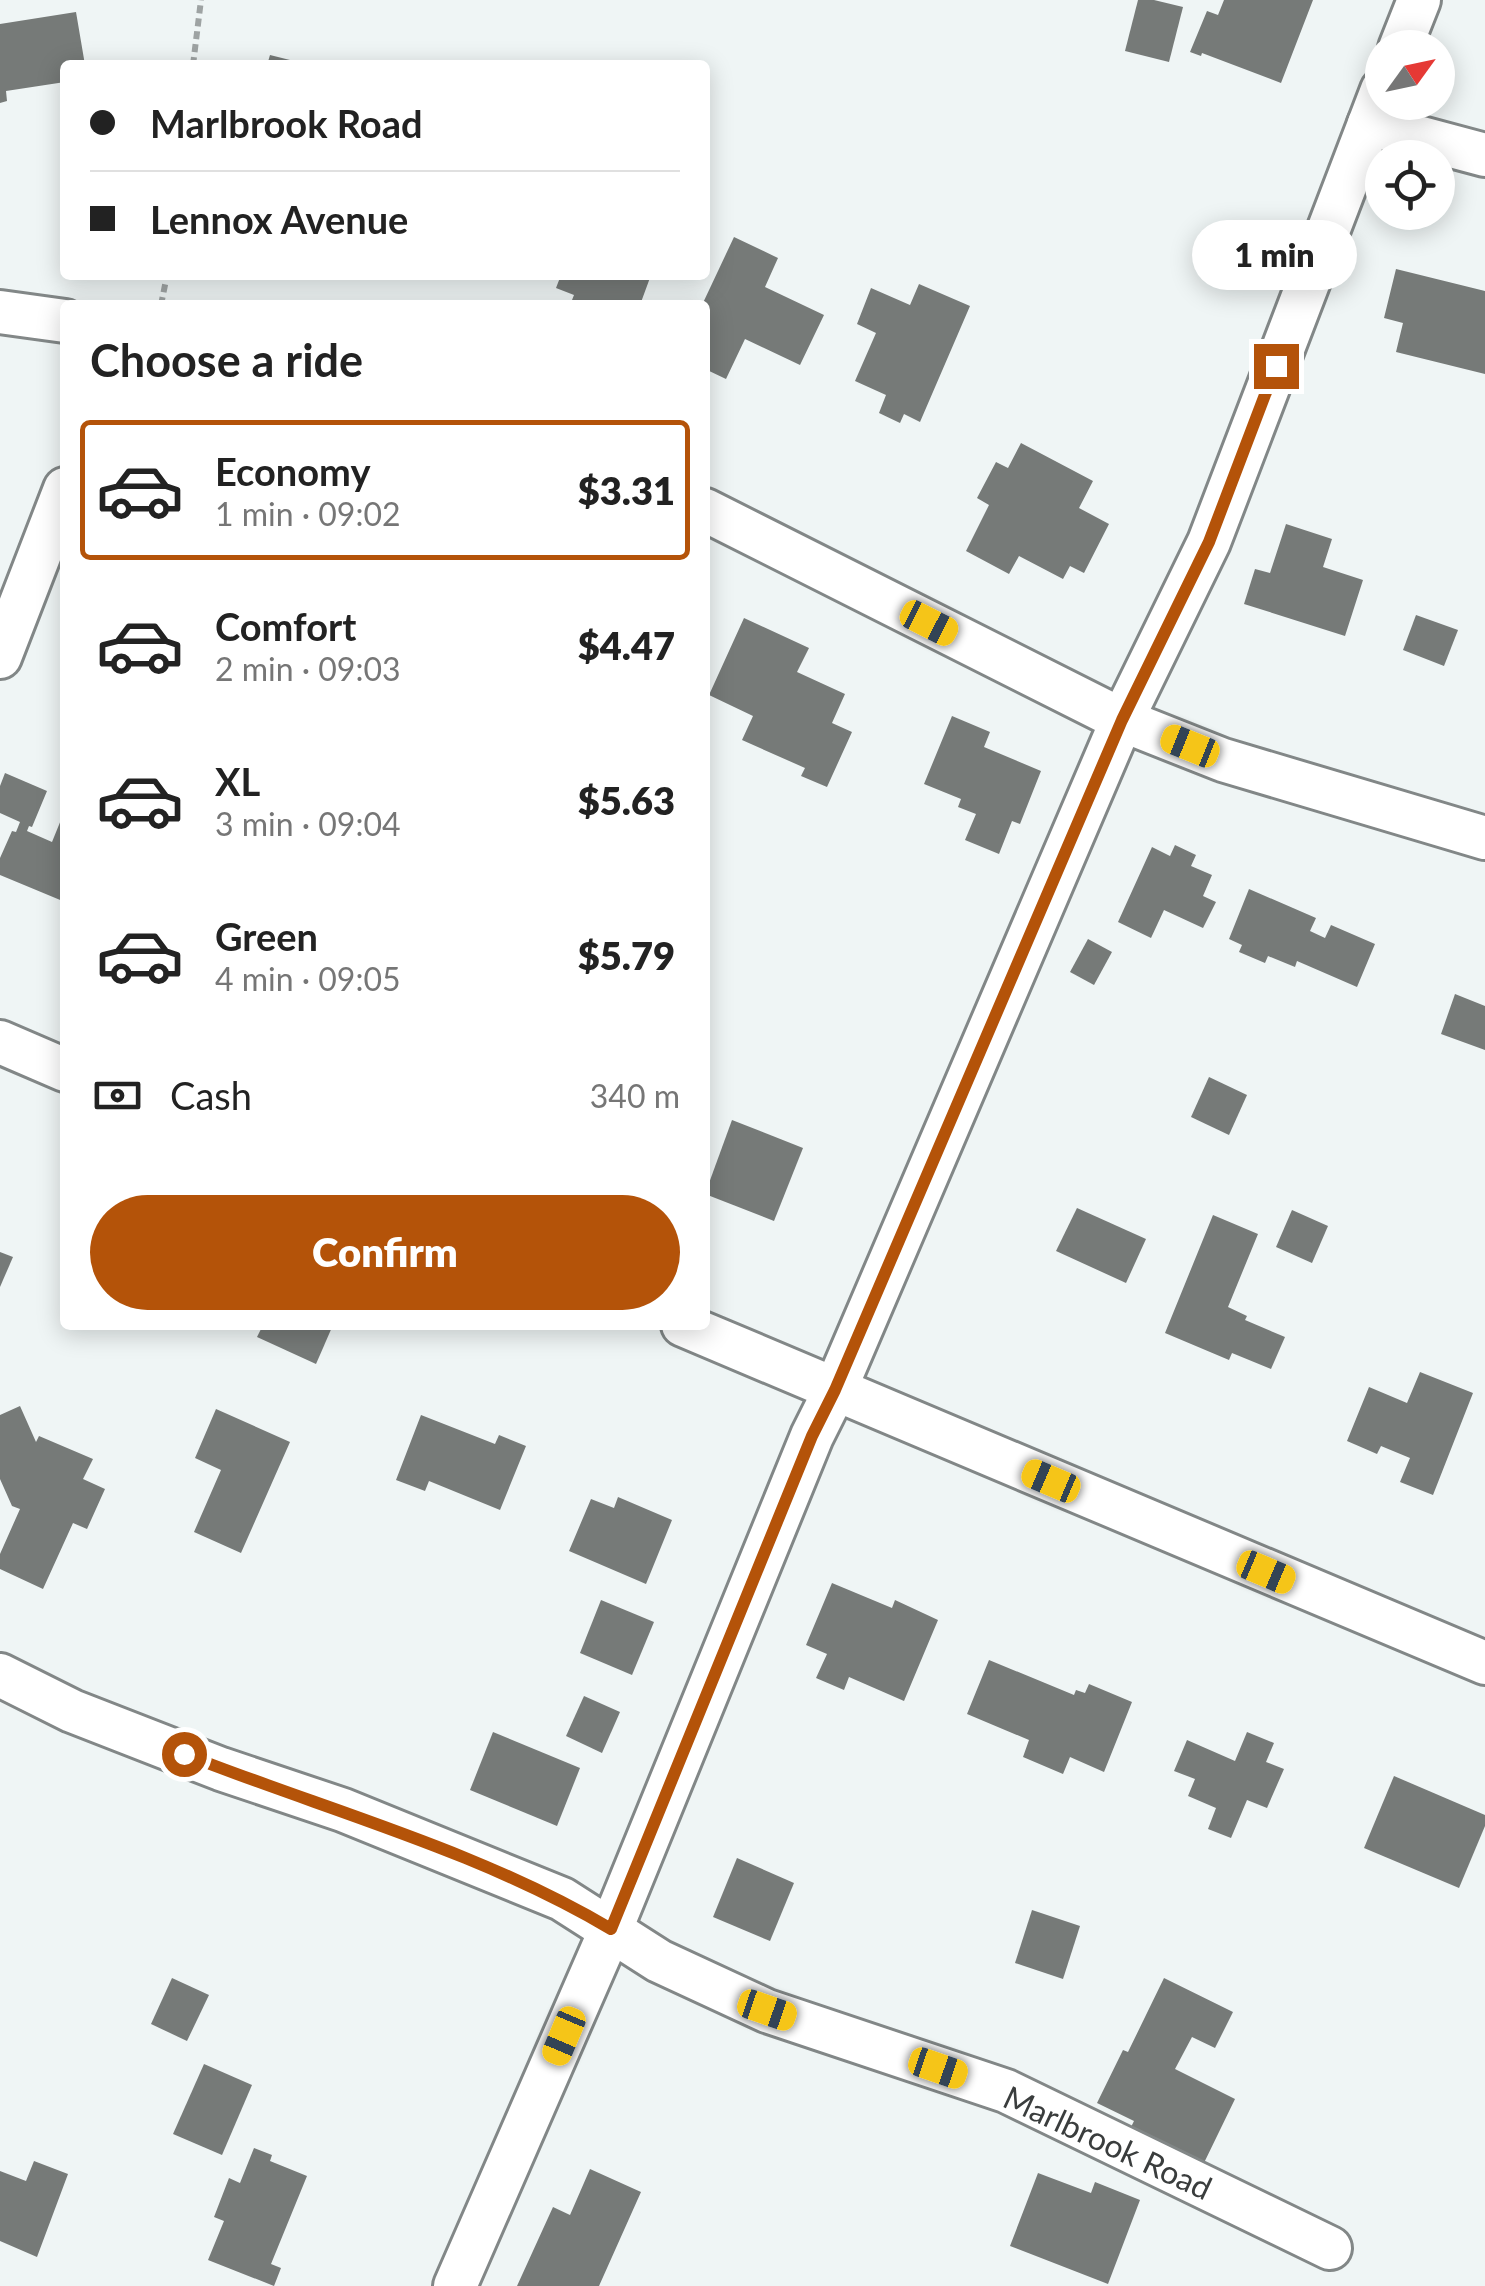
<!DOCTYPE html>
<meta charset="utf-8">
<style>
body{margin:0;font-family:Lato,sans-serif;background:#f2f2f2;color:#222;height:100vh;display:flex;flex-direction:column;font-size:38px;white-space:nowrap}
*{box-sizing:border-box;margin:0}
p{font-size:32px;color:#767676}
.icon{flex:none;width:55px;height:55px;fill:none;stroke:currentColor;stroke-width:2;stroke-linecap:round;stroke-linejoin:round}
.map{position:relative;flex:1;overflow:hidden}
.drawer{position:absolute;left:60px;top:300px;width:650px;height:1030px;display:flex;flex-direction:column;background:#fff;border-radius:10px;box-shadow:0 5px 25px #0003}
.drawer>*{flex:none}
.top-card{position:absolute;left:60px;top:60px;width:650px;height:220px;border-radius:10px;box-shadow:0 5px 25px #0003;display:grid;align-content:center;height:220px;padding:0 30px;background:#fff}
.needle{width:65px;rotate:57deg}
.fabs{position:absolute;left:1365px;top:30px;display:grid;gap:20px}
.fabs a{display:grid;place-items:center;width:90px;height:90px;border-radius:50%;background:#fff;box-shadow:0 5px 25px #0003;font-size:50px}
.end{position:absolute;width:45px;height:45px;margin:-22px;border:12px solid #b45309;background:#fff;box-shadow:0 0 0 5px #fff}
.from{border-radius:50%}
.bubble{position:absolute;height:70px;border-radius:35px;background:#fff;box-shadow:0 5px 25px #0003;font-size:32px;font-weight:800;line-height:70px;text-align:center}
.car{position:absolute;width:30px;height:60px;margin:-30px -15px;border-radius:12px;box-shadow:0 0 8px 2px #0007;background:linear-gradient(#f5c518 24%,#345 0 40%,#f5c518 0 76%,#345 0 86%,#f5c518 0)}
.top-card b{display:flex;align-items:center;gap:35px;height:95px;font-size:38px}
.top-card b+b{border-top:2px solid #e0e0e0}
.top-card i{width:25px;height:25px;background:#222}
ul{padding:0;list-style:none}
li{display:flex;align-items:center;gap:30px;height:140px;margin:0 20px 15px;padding:0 10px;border:5px solid transparent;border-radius:10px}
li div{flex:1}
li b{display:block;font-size:38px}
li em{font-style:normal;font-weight:800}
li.on{border-color:#b45309}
li>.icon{width:90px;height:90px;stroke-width:1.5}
h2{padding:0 30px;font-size:45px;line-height:120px}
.pay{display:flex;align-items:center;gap:25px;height:110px;padding:0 30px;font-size:38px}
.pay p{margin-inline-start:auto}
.action{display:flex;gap:20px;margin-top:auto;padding:20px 30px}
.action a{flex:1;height:115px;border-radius:60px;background:#b45309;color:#fff;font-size:40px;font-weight:800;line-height:115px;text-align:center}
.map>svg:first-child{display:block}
.building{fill:#767a78}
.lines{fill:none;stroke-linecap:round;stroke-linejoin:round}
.minor-casing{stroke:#828787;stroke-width:48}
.path{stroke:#9ea3a3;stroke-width:6;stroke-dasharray:8 5;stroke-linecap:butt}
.minor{stroke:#fff;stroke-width:42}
.route{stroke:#b45309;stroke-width:12}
.labels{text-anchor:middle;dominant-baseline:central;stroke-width:10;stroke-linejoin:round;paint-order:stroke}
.street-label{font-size:32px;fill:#3a3d3d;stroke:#fff}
</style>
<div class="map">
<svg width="1485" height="2286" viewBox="0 0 1485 2286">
<rect width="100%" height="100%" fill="#eff5f5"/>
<g class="building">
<polygon points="1138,0 1154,0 1183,7 1169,62 1125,51"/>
<polygon points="1224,0 1313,0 1281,83 1202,53 1201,56 1190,52 1207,11 1218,15"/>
<polygon points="76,12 85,65 65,65 65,82 6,91 7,101 0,103 0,24"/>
<polygon points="270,55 290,60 289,65 267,65"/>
<polygon points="734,237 778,258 765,287 824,315 800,365 745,339 726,379 705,369 705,305 702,305"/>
<polygon points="1396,269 1485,291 1485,374 1396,352 1403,323 1384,318"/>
<polygon points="561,275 651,275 640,305 570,305 574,295 556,288"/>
<polygon points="919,284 970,306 920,422 904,414 900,423 879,413 886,395 855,381 876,333 857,324 871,288 910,305"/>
<polygon points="1021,443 1093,481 1079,508 1109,524 1084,573 1070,566 1063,579 1019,556 1009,574 966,551 989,505 977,498 996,462 1008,468"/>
<polygon points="1286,524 1332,539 1323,567 1363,580 1345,636 1244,604 1255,569 1270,573"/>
<polygon points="1416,615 1458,630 1444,666 1403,650"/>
<polygon points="744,618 809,648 797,672 845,694 832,723 852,732 827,787 801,776 805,768 742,740 753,716 709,695"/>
<polygon points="952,716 990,732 984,747 1041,771 1020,824 1012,821 999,854 965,840 976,814 958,807 961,799 924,784"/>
<polygon points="5,773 47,791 32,827 29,826 27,831 52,842 65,810 65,902 0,875 0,858 12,831 16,832 20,822 0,813 0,786"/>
<polygon points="1175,845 1196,855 1191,866 1212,875 1203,896 1216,902 1203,928 1164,910 1151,938 1118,922 1152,847 1170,856"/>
<polygon points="1249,889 1316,918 1310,931 1325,938 1331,925 1375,944 1357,987 1297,961 1295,967 1268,956 1265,963 1239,952 1242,945 1229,939"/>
<polygon points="1088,939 1112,952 1094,985 1070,972"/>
<polygon points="1455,994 1485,1006 1485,1050 1441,1034"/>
<polygon points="1209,1077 1247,1095 1229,1135 1191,1117"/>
<polygon points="732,1120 803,1148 774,1221 705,1194"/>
<polygon points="1077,1208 1146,1239 1126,1283 1056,1251"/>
<polygon points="1292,1210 1328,1226 1312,1263 1276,1247"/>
<polygon points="1213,1215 1258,1234 1228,1307 1247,1316 1245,1320 1285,1337 1271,1369 1232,1353 1229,1360 1165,1333"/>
<polygon points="0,1252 13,1257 0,1287"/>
<polygon points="263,1325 333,1325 316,1364 257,1337"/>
<polygon points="1420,1372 1473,1393 1433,1495 1400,1482 1410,1458 1381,1446 1377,1454 1347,1441 1369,1387 1407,1403"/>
<polygon points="20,1406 36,1442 39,1436 93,1459 83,1479 105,1489 87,1529 73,1523 43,1589 0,1569 0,1554 20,1509 12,1506 0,1479 0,1415"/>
<polygon points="216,1409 290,1442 241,1553 194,1532 221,1470 195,1458"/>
<polygon points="421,1415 495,1444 499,1435 526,1446 500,1510 429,1481 425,1491 396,1480"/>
<polygon points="618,1497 672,1520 646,1584 569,1551 591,1499 614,1508"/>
<polygon points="832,1583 892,1608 895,1600 938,1620 904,1701 849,1677 844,1690 816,1678 827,1654 806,1645"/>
<polygon points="601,1600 654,1622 632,1675 580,1653"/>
<polygon points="989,1660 1074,1695 1076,1690 1085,1693 1089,1684 1132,1702 1104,1772 1070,1757 1063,1774 1023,1757 1029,1740 967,1714"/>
<polygon points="584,1696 620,1712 602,1753 566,1736"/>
<polygon points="493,1732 580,1768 557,1826 470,1790"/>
<polygon points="1247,1732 1274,1743 1266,1762 1284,1769 1267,1808 1247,1800 1231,1838 1208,1829 1216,1808 1188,1796 1195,1779 1174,1771 1187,1740 1235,1761"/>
<polygon points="1394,1776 1485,1815 1485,1826 1459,1888 1364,1848"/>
<polygon points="737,1858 794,1883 770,1941 713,1917"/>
<polygon points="1032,1910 1080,1926 1063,1979 1015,1963"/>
<polygon points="172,1978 209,1995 187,2041 151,2024"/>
<polygon points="1164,1978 1233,2012 1215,2048 1192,2037 1175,2069 1235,2099 1202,2167 1129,2131 1134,2121 1097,2103 1123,2050 1128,2052"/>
<polygon points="204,2064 252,2085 222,2155 173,2134"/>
<polygon points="254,2148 272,2155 270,2161 307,2176 271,2264 281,2268 274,2286 208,2260 224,2221 214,2217 229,2178 240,2183"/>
<polygon points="34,2161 68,2174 37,2257 0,2241 0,2171 26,2181"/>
<polygon points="590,2169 641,2192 599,2286 517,2286 553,2207 570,2215"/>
<polygon points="1038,2173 1091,2193 1095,2182 1140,2200 1108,2284 1010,2246"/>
</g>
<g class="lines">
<g class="minor-casing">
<g id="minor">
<polyline points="1400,48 1419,0"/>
<polyline points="1369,124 1485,155"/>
<polyline points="0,312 65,321"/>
<polyline points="705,510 1122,720 1223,760 1485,838"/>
<polyline points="0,657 65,489"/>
<polyline points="0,1042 65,1070"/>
<polyline points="683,1325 1485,1663"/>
<polyline points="0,1675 72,1711 221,1769 343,1810 562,1899 659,1961 767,2011 1006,2091 1330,2248"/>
<polyline points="455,2286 611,1929 812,1436 835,1390 1122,720 1209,542 1382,90"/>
</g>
</g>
<g class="path">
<polyline points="193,65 201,0"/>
<polyline points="161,305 167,275"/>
</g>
<use href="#minor" class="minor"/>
</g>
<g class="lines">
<path class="route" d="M 184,1754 C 326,1810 478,1850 611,1929 L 812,1436 L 835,1390 L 1122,720 L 1209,542 L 1276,366"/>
</g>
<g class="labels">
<g class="street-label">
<text transform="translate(1108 2142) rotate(25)">Marlbrook Road</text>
</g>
</g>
</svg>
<div class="fabs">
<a><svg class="needle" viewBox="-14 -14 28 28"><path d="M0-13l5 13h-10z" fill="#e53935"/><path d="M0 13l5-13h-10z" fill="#767676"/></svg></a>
<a><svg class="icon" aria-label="locate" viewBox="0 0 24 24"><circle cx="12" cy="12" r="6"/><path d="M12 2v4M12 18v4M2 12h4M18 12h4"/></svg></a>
</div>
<i class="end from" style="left:184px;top:1754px"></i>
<i class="end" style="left:1276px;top:366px"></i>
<div class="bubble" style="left:1192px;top:220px;width:165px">1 min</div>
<i class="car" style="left:929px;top:623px;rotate:117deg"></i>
<i class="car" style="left:1190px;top:746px;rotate:292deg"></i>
<i class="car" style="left:1051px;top:1481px;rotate:293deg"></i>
<i class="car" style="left:1266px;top:1572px;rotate:113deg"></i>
<i class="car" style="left:767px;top:2010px;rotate:109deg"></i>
<i class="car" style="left:564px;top:2036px;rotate:203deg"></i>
<i class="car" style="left:938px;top:2068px;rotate:109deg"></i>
<div class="top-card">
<b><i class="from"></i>Marlbrook Road</b>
<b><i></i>Lennox Avenue</b>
</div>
<section class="drawer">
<h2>Choose a ride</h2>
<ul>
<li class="on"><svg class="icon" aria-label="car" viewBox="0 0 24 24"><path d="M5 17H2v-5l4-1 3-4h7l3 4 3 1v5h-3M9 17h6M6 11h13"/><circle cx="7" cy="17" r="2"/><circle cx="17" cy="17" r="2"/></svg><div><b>Economy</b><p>1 min · 09:02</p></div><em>$3.31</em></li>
<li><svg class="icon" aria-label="car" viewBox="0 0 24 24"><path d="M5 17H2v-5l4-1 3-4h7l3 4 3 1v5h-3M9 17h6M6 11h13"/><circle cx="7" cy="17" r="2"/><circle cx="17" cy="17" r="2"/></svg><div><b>Comfort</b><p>2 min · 09:03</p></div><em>$4.47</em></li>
<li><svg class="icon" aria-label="car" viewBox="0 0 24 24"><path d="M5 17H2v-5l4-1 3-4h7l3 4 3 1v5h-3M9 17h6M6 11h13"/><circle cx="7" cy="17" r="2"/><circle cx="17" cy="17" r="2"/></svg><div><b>XL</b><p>3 min · 09:04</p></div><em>$5.63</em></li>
<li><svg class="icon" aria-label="car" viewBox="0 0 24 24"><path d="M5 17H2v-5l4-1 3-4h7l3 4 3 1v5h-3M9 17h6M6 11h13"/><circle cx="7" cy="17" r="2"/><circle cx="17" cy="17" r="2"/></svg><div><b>Green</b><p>4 min · 09:05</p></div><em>$5.79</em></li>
</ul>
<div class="pay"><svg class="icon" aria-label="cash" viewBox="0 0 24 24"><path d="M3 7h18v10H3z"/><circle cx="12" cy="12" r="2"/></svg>Cash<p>340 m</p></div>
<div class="action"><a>Confirm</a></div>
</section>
</div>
